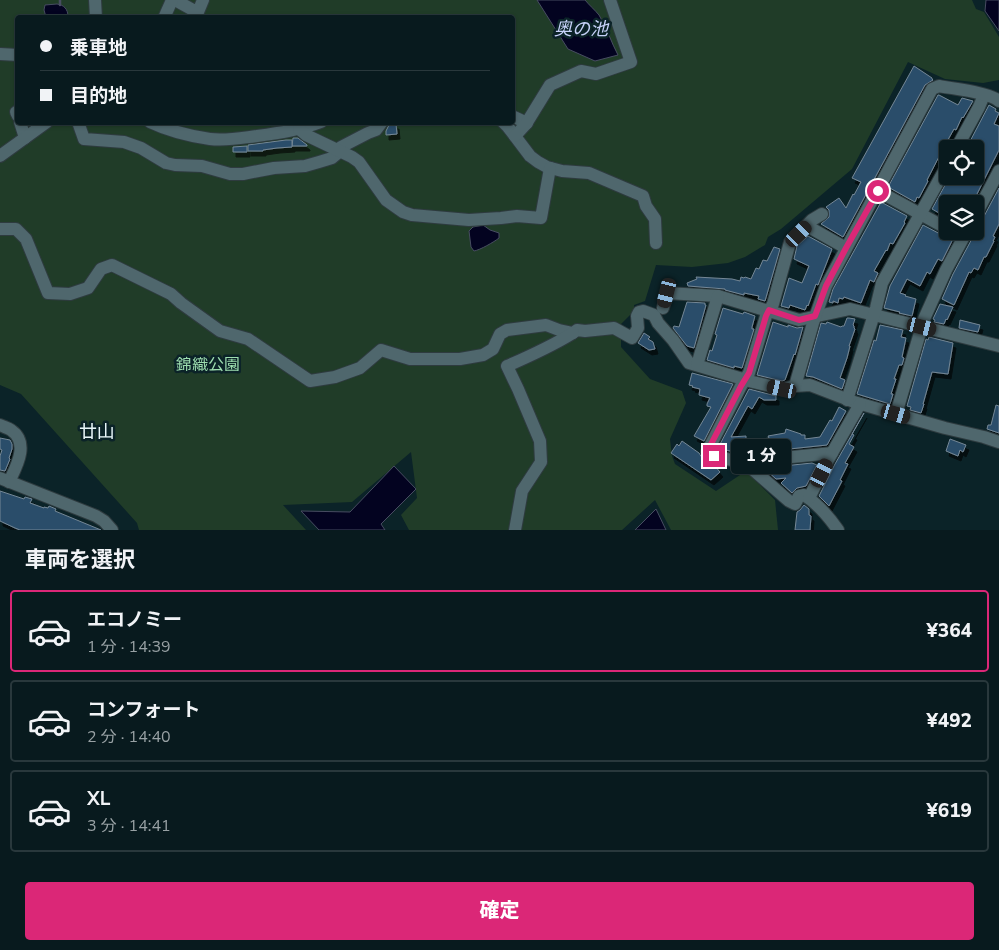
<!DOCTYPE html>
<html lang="ja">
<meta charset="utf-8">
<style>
body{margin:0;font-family:"Nunito Sans","Noto Sans JP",sans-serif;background:#16272b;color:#f1f3f6;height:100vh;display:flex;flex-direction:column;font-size:19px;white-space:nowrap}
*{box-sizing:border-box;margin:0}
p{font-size:16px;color:#98a1a4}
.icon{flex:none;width:28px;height:28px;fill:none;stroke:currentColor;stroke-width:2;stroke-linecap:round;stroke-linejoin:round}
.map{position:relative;height:530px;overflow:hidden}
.drawer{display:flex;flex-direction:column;background:#081a1e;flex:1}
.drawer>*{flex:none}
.banner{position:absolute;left:15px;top:15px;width:500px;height:110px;border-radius:5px;box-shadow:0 1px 4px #0004,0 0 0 1px #29383c;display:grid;align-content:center;height:110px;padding:0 25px;background:#081a1e}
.fabs{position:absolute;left:939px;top:140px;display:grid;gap:10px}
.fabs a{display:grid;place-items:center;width:45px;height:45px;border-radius:5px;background:#081a1e;box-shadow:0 1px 4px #0004,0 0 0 1px #29383c;font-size:25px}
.end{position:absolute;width:22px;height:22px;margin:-11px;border:6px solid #db2777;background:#fff;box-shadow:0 0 0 2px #fff}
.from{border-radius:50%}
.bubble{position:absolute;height:35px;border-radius:5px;background:#081a1e;box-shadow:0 1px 4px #0004,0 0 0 1px #29383c;font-size:16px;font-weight:800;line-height:35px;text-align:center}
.car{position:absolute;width:15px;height:30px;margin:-15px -8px;border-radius:6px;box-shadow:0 0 4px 1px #0007;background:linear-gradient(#222 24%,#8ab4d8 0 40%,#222 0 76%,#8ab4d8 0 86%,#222 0)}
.banner b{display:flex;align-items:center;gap:18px;height:48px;font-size:19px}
.banner b+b{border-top:1px solid #29383c}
.banner i{width:12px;height:12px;background:#f1f3f6}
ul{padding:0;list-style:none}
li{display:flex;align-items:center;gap:15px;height:82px;margin:0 10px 8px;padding:0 15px;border:2px solid #29383c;border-radius:5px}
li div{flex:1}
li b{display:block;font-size:19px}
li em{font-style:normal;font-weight:800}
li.on{border-color:#db2777}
li>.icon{width:45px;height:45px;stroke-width:1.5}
h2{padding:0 25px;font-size:22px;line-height:60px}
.action{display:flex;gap:10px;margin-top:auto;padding:10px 25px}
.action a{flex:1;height:58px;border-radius:5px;background:#db2777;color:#fff;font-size:20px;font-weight:800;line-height:58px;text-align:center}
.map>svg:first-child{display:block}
.green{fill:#203c28;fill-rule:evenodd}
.water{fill:#030320;stroke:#474c61}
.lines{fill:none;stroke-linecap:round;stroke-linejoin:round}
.stream{stroke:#474c61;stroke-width:2.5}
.building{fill:#2a4e6a;stroke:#758796;filter:url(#shadow)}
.minor-casing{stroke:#2e3b3f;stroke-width:14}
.minor{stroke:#4f676d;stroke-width:12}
.route{stroke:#db2777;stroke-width:6}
.labels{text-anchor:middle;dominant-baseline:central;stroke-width:5;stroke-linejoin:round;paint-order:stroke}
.park-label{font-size:16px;fill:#9dddaf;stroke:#0b2328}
.water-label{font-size:18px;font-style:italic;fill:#c7d2f9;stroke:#0b2328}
.neighbourhood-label{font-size:18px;fill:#e7f5f8;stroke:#0b2328}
</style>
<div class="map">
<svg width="999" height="530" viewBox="0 0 999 530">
<defs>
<filter id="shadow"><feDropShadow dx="3" dy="5" stdDeviation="0" flood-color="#0009"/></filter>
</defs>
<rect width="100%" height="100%" fill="#0b2328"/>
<path class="green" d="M 0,0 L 972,0 L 976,9 L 984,12 L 999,37 L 999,80 L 983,83 L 945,79 L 908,62 L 852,169 L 781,229 L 768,237 L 765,245 L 745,257 L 728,263 L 692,267 L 656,265 L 645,301 L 634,305 L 634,311 L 621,324 L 621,347 L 650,379 L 682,391 L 686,403 L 670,439 L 672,456 L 675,464 L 716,491 L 746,471 L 775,500 L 778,530 L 671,530 L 655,500 L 622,530 L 409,530 L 401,515 L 417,498 L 411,452 L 352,502 L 283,505 L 306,530 L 139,530 L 137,523 L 21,394 L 0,385 ZM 18,18 L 512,18 L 512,122 L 18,122 Z"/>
<g class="water">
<path d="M 537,0 L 585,0 C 589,5 595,10 599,15 C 607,28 611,42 618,55 L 595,61 L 568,49 Z"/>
<polygon points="986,0 999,0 999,31 985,11"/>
<path d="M 57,4 C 64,5 68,9 68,17 L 46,17 L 44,10 L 45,5 Z"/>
<path d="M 483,225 L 490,230 L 499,233 L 499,238 C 494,242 480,250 474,251 L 471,247 L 469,231 L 473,227 Z"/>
<polygon points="394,466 416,489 381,524 385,530 319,530 301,511 350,512"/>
<polygon points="656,509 666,530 635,530"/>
</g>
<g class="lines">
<polyline class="stream" points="60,0 60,5"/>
</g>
<g class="building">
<polygon points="914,66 932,78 932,79 933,80 925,85 843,237 821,224 829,217 829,210 826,207 839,198 846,208 853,194 854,195 861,182 852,178"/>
<polygon points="938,95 939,95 958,105 962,98 973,101 963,118 962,117 956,130 954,129 945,145 927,180 928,181 919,198 917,197 915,202 888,187"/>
<polygon points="989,105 996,109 995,111 999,113 994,124 999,126 999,150 972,204 954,204 948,201 948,219 938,214 939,213 932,209 950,176 960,176 967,180 969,177 975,180 975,149 966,149"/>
<polygon points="396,124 397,134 386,135 386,131 389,125"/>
<polygon points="293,138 298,138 307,145 307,146 292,146"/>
<polygon points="286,140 292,140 292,147 277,148 263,150 263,151 248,151 248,145"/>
<polygon points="247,146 247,152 233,152 233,147"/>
<polygon points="999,188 999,224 993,236 995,237 993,241 994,241 986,257 984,257 978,270 974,268 971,273 969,272 954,305 942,299 953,274 974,235 976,227 975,227 977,224 982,220"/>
<polygon points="881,202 907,216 904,222 905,223 893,244 890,243 887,251 886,250 874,271 878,273 874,282 870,280 861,303 844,297 843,299 839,298 838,303 833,301 833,303 829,302 833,289"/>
<polygon points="923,225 944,236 949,237 953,239 942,261 938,259 930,274 927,272 920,286 907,279 900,293 906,295 905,296 916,299 912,316 899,313 900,312 884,308 890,286"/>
<polygon points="808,236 832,249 818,285 816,284 808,306 807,305 805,310 790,305 789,308 781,306 789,278 802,283 809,266 794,259 797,246"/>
<polygon points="774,247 780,249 765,301 758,299 759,296 744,293 744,295 725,290 725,289 688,286 687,283 697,279 696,277 732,279 740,281 741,277 744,278 745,277 751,279 756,268 759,269 763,260 767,261"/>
<polygon points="687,302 705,303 705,305 706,305 694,348 687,346 673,328 674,326 679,327"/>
<polygon points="940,304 953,307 947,320 946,319 944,324 934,322 935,320 933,319"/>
<polygon points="723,308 743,314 744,312 755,316 752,327 752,329 754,329 742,368 734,366 734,368 707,360 710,350 712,351 717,335 715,334"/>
<polygon points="847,318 849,318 855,319 853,325 854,326 854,328 855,329 849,346 850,346 847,358 840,378 845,380 842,389 813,377 806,376 821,323 826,324 827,322 841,327 842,326 844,326"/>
<polygon points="960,320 980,325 978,332 959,328"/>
<polygon points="773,322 788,327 788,325 797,328 803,327 795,355 794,354 785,380 782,381 757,375"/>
<polygon points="880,325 903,330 901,337 906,338 902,357 904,358 902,365 899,365 894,379 896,379 891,394 893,394 890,404 857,394 874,340 876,341"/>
<polygon points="644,333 650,337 648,339 653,342 655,349 649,350 638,343"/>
<polygon points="929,337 953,343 948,374 932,372 923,404 924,404 921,413 910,410 911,407 907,406 926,339 928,340"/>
<polygon points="692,373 733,384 704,441 694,436 711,407 707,406 707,404 710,398 699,395 700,389 692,387 693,386 689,385"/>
<polygon points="749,389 776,396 776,400 764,400 759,397 752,409 748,406 731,437 746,436 746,442 763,440 763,439 769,438 768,436 785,433 786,429 801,434 801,435 805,435 805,439 820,437 830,420 832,421 839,407 846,411 827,445 742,454 718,448"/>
<polygon points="996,405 999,406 999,433 987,429 988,425 991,425"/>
<polygon points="864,413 852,434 854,435 849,444 854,447 845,463 848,464 840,480 842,481 829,506 819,496 835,464"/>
<polygon points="0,438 10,440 12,444 12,449 9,458 10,459 5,471 0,470 0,456 2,450 0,449"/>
<polygon points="950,439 966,445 963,452 960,450 958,456 946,451"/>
<polygon points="682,441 699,453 703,459 713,464 720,472 711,480 671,453 677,444 679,446"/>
<polygon points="812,463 817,465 806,486 797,488 792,493 781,483 786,478 776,479 764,468"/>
<polygon points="0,491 24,499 25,497 32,499 30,503 44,508 44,507 48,508 49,506 56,509 55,511 101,530 20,530 15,528 0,521"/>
<polygon points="804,505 809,509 809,515 811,516 810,530 795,530 797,512 800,510"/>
</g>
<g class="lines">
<g class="minor-casing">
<g id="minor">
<polyline points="95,0 96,18"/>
<polyline points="175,0 193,10 198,12 203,0"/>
<polyline points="164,18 172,0"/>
<polyline points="0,54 18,55"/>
<polyline points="18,111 16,112 18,116"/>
<polyline points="512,116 527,123"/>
<polyline points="20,122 25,138"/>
<polyline points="78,122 84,139 124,142 141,148 166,163 175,165 202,166 230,174 243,174 274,168 305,166 319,162 332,158 338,153 341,147 368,133 376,130 382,122"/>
<path d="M 150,122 C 169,131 189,136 210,139 C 226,141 241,138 257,136 C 279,133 300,130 321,122"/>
<polyline points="503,122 508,127 530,156 538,162 547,167 562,171 589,173 643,196 646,206 655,219 656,243"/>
<polyline points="299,129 306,135 352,157 359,162 386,200 403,212 412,215 469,220 501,218 517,216 541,218 550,168"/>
<polyline points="515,136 526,124 550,85 581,71 596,74 631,62 610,0"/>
<polyline points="956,149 979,107 984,95"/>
<polyline points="0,156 47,122"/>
<polyline points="878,191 948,229"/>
<path d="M 822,214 L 812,220 L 790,242 L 773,304 L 766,316 L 749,373 L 741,386 L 707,452 C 718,458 730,460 742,462 L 832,453"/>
<polyline points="975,216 999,171"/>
<polyline points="807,226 846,248"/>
<polyline points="0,229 16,229 26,239 48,293 70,294 88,288 101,269 112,265 171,294 181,303 220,331 248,339 310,381 335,377 360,368 381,350 410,359 460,359 483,355 493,349 500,334 507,330 546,325 559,330 573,333 577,330 585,331 614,328 632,338 638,328 637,316 639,312 643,311 654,315 658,323 673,340 689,363 753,382 782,389 795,386 810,385 854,402 945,428 984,437 999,442"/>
<polyline points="663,308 667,293 718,296 799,320 850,309 999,346"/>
<polyline points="697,365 718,296"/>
<path d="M 795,386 L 813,323 L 826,286 L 932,89 L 939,86 C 954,89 988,92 999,101"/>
<polyline points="847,400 876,308 882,283 948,164"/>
<polyline points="896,414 924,319 946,270 967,231"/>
<path d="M 0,425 C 4,427 8,428 11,430 C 30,443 16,467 9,482"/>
<path d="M 749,461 L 751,468 L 789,501 L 795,504 L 799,496 L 804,495 C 818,504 829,517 838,530"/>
<polyline points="0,478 96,516 104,521 112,530"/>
<polyline points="809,498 828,460 860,404"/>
<path d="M 515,530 L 522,491 L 541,462 L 540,441 L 518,389 L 507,366 C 530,356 552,346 573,333"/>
</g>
</g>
<use href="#minor" class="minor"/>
</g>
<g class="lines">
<polyline class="route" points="714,456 707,452 741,386 749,373 766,316 769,310 799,320 815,316 826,286 846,248 878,191"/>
</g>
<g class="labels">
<g class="park-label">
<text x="208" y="365">錦織公園</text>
</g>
<g class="water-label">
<text x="581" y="29">奥の池</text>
</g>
<g class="neighbourhood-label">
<text x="97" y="432">廿山</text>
</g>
</g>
</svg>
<div class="fabs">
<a><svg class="icon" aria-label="locate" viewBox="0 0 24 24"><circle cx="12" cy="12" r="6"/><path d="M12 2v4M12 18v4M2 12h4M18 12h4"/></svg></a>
<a><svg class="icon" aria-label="layers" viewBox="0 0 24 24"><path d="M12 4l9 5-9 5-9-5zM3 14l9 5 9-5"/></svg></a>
</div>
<i class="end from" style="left:878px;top:191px"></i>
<i class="end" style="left:714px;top:456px"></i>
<div class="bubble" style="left:731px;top:439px;width:60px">1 分</div>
<i class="car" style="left:799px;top:234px;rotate:45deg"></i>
<i class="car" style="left:667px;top:293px;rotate:194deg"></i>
<i class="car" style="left:922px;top:327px;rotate:104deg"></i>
<i class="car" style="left:782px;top:389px;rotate:283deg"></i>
<i class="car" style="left:896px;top:414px;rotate:106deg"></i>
<i class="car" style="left:822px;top:473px;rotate:27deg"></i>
<div class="banner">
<b><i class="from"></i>乗車地</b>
<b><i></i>目的地</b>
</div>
</div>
<section class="drawer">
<h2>車両を選択</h2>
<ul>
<li class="on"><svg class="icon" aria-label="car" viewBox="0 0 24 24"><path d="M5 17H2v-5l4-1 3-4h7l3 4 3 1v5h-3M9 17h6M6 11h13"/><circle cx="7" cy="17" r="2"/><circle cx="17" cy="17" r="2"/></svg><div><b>エコノミー</b><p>1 分 · 14:39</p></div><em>¥364</em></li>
<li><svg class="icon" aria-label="car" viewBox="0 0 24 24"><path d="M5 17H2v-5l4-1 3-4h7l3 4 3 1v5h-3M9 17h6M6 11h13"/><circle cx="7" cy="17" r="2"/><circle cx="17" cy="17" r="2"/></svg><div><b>コンフォート</b><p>2 分 · 14:40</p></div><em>¥492</em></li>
<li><svg class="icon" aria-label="car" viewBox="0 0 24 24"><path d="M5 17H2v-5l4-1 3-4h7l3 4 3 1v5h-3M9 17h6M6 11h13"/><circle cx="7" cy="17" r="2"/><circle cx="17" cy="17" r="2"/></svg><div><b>XL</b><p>3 分 · 14:41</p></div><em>¥619</em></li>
</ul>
<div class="action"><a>確定</a></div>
</section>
